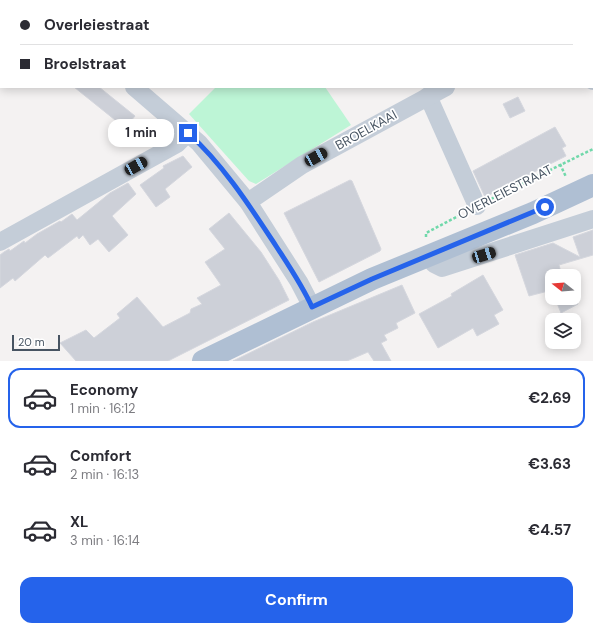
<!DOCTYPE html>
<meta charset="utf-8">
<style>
body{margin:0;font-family:"DM Sans",sans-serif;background:#f2f2f3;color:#2b2b33;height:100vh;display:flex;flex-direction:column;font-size:15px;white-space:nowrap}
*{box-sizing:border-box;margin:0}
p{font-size:13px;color:#7c7c81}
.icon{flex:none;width:22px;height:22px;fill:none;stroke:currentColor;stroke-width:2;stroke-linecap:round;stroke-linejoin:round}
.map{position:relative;height:361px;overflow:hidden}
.side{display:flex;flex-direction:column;background:#fff;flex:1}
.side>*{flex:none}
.top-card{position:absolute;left:0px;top:0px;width:593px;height:88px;box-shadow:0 2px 10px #0003;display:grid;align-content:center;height:88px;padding:0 20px;background:#fff}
.needle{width:26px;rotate:287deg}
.controls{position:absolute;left:545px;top:269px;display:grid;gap:8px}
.controls a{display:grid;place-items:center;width:36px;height:36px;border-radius:8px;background:#fff;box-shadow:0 2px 10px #0003;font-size:20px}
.scale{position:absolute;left:12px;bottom:10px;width:48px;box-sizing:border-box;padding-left:4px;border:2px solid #475462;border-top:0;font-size:11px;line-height:14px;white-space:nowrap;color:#475462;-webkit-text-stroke:3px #fff;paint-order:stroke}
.end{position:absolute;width:18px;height:18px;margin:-9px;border:5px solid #2563eb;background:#fff;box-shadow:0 0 0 2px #fff}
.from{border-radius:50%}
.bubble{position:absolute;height:28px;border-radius:12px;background:#fff;box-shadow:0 2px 10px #0003;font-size:13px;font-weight:700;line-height:28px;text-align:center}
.car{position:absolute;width:12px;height:24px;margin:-12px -6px;border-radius:5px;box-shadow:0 0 3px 1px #0007;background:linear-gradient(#222 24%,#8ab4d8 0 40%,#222 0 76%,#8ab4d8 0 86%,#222 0)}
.top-card b{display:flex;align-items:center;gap:14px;height:38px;font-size:15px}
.top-card b+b{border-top:1px solid #e1e1e2}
.top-card i{width:10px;height:10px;background:#2b2b33}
ul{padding:7px 0 0;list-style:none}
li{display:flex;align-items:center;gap:12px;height:60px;margin:0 8px 6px;padding:0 12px;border:2px solid transparent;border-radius:12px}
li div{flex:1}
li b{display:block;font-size:15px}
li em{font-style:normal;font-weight:700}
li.selected{border-color:#2563eb}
li>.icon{width:36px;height:36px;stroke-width:1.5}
.button{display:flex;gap:8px;margin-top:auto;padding:8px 20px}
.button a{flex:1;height:46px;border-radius:12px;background:#2563eb;color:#fff;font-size:16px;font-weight:700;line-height:46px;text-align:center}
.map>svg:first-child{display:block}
.green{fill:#bdf5d6}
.building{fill:#cdd0d8;stroke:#d5d7de}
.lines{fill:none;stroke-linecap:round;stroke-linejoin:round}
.path{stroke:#70d8aa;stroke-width:2.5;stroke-dasharray:3 2;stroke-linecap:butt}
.minor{stroke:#c4cdd8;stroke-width:18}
.major{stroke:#afbfd3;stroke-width:22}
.route{stroke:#2563eb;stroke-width:5}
.labels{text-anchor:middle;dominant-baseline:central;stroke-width:3.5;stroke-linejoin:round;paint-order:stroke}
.street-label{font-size:13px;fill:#475462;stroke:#fff}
</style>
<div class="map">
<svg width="593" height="361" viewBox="0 0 593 361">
<rect width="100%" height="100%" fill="#f4f2f2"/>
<polygon class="green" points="216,87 325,87 351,125 256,184 249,181 189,114"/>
<g class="building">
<polygon points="74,87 99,87 135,116 125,128"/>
<polygon points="518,97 525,111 510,118 503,104"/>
<polygon points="555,127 566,146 562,148 566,156 485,197 473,171"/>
<polygon points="183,156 192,167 165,189 170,197 156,207 140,185 164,168 163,166"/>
<polygon points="350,180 352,181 381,249 380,251 319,282 284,213"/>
<polygon points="128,183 136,194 112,216 128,235 109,252 98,239 90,245 83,235 79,239 77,236 48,258 45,255 15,281 13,278 0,288 0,255 4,252 9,249 10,251 24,241 25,243 37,234 60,221 61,222 72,214 77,220 110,193"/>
<polygon points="229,213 261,252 279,280 289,300 168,361 76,361 60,343 86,330 94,338 120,318 117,314 137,297 163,327 190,313 191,309 202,304 197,298 221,285 205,262 225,249 209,229"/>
<polygon points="593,230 593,255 559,265 562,276 552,276 552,290 529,296 515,255 553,243 580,257 573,237"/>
<polygon points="483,275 503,310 494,315 499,324 477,336 473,328 438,348 419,314 452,296 451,294"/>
<polygon points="402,285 415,313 396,323 398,328 384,335 387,340 381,343 391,361 374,361 368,352 347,361 233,361 313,322"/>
<polygon points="574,297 578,304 561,313 555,298"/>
</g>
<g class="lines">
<g class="path">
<polyline points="560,164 566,177"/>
<polyline points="491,199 593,149"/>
<polyline points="426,237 426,233 462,214"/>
</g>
<g class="minor">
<polyline points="25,0 26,1"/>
<polyline points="572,0 573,1"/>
<polyline points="592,40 593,43"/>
<polyline points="592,79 593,81"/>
<polyline points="134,87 199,143 248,202 299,282 312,307"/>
<polyline points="428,96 477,206"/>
<polyline points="248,202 302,165 446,87"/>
<polyline points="0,242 177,144 188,133"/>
<polyline points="429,255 434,264 442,268 593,219"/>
</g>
<polyline class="major" points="203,361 372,279 533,213 593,185"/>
</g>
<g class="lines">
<path class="route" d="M 188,133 C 223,164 251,208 276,246 C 289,266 302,285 312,307 L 372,279 L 545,207"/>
</g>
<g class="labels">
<g class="street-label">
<text transform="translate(366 130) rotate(-29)">BROELKAAI</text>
<text transform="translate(505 192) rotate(-27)">OVERLEIESTRAAT</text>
</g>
</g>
</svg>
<div class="controls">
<a><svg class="needle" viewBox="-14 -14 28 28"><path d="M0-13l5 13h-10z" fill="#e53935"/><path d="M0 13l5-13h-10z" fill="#7c7c81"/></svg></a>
<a><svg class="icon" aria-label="layers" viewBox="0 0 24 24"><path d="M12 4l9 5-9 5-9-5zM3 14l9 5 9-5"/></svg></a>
</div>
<div class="scale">20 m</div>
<i class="end from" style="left:545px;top:207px"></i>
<i class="end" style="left:188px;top:133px"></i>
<div class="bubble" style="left:108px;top:119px;width:66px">1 min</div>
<i class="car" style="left:316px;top:157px;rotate:61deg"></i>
<i class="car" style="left:136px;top:166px;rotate:61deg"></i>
<i class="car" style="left:484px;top:255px;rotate:73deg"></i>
<div class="top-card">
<b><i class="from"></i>Overleiestraat</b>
<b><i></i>Broelstraat</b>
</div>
</div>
<section class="side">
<ul>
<li class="selected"><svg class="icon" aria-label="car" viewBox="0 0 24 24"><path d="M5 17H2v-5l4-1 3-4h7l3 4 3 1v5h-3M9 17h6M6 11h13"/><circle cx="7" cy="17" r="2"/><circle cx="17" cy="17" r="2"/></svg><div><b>Economy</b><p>1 min · 16:12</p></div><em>€2.69</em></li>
<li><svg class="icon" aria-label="car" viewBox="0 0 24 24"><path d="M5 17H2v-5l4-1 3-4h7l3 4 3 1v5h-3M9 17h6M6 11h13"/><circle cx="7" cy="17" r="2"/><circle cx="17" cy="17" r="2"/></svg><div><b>Comfort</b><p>2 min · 16:13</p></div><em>€3.63</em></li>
<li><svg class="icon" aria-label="car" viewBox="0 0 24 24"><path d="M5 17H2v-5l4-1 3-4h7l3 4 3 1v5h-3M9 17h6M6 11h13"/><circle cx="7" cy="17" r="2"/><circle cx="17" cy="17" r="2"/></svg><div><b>XL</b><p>3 min · 16:14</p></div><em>€4.57</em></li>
</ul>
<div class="button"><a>Confirm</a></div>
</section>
